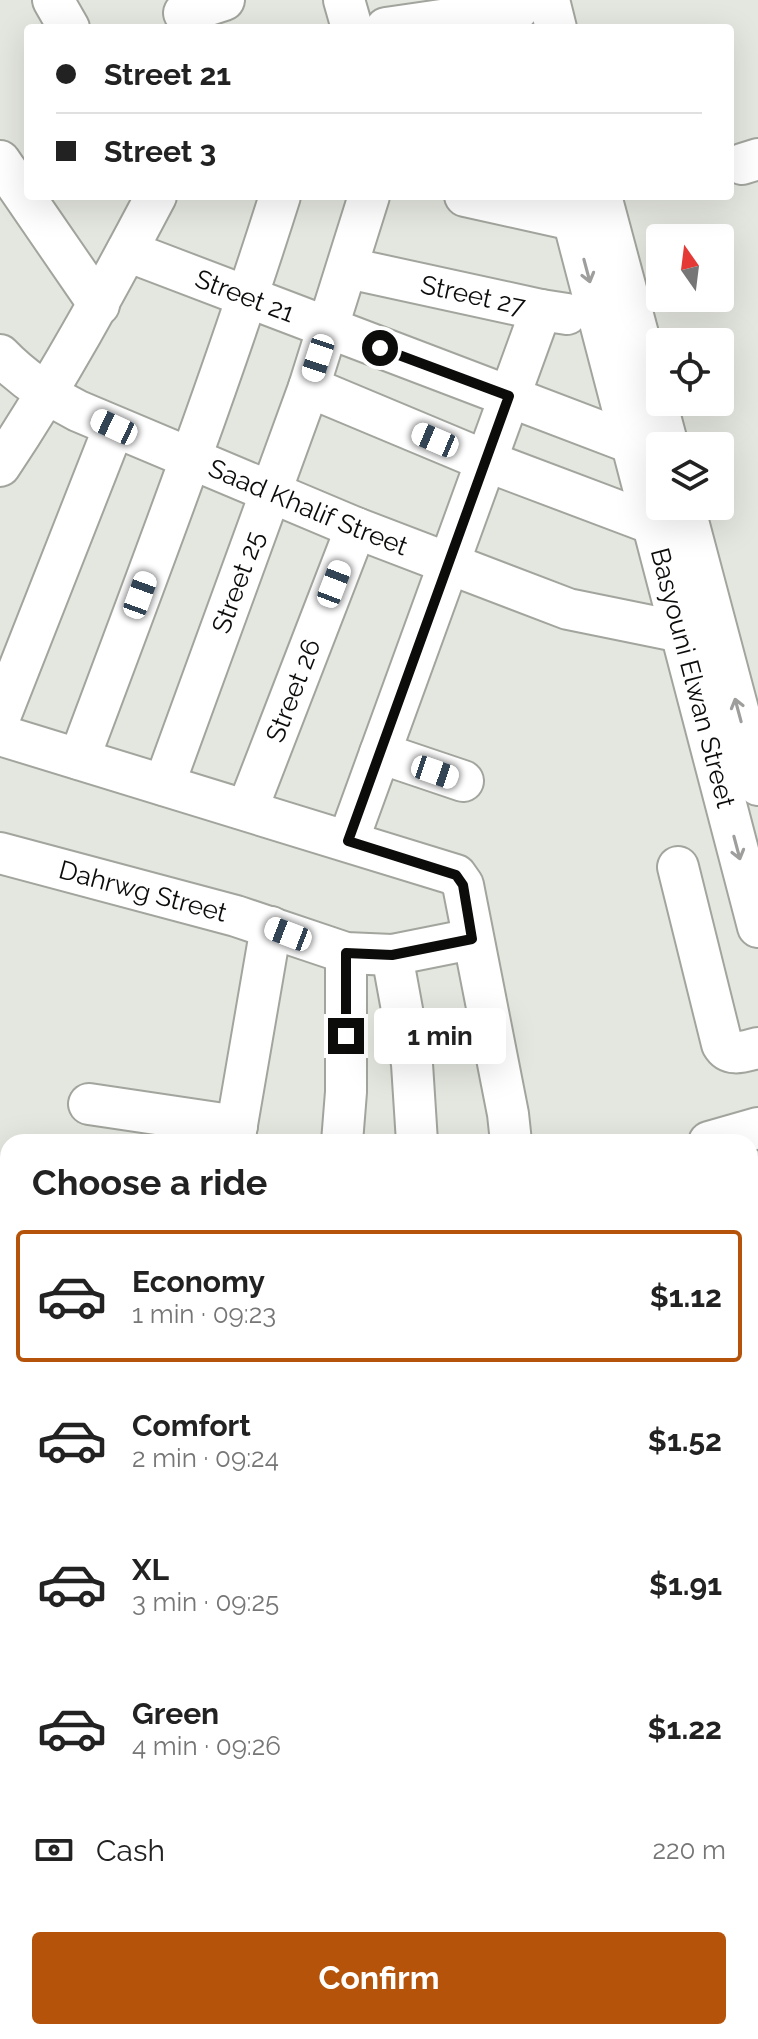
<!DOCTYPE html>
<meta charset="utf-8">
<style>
body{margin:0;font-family:Raleway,sans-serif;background:#f6f6f6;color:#222;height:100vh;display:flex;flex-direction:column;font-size:30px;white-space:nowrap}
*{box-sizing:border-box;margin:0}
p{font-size:26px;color:#767676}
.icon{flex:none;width:44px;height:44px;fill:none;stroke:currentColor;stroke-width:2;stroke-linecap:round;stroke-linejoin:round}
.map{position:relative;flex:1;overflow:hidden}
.side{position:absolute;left:0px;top:1134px;width:758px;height:906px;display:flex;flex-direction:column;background:#fff;border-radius:24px 24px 0 0;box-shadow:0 8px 32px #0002}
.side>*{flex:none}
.guide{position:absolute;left:24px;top:24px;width:710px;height:176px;border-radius:8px;box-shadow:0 8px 32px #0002;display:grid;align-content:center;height:176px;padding:0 32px;background:#fff}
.needle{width:52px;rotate:346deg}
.tools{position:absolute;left:646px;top:224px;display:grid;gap:16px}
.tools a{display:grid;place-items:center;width:88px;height:88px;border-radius:8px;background:#fff;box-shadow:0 8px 32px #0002;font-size:40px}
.end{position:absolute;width:36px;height:36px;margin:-18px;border:10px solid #0c0d0b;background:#fff;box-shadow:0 0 0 4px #fff}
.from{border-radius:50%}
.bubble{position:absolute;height:56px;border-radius:8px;background:#fff;box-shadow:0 8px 32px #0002;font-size:26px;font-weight:700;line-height:56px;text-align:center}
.car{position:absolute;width:24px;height:48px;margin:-24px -12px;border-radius:10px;box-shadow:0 0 6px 2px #0007;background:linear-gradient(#fff 24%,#345 0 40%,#fff 0 76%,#345 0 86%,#fff 0)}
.guide b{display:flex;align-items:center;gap:28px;height:76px;font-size:30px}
.guide b+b{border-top:2px solid #e0e0e0}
.guide i{width:20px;height:20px;background:#222}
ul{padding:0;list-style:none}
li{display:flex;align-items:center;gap:24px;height:132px;margin:0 16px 12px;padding:0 16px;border:4px solid transparent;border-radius:8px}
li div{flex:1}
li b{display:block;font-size:30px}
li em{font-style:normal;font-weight:700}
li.on{border-color:#b45309}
li>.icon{width:72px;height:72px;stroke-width:1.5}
h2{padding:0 32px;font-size:36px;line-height:96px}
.pay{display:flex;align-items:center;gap:20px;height:88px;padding:0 32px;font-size:30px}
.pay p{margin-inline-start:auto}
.action{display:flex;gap:16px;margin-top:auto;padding:16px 32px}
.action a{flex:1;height:92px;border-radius:8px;background:#b45309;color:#fff;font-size:32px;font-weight:700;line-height:92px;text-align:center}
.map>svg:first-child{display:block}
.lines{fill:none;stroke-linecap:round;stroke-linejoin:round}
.minor-casing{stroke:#a2a59d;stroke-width:44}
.minor{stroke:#fff;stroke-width:40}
.oneway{stroke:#9e9e9d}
.route{stroke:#0c0d0b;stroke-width:10}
.labels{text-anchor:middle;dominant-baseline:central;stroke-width:7;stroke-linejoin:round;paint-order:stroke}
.street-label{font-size:26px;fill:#0c0d0b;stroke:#fff}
</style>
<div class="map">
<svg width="758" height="2039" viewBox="0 0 758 2039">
<rect width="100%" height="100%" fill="#e4e7df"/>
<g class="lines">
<g class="minor-casing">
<g id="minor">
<polyline points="53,0 69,28"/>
<polyline points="344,0 352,28"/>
<polyline points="549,0 556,28"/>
<polyline points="184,13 224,0"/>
<polyline points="386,28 518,9"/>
<polyline points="0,161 99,305"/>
<polyline points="742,164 758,159"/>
<polyline points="465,196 573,220"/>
<path id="s1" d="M 567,196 L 758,927"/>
<polyline points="601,196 668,446"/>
<path id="s2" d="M 127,251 L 631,443"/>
<path id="s3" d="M 348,268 L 541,310 L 567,314"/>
<path id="s4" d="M 0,355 C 23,379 49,396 78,411 L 356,528 L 568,609 L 681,632 L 716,629"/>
<polyline points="309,387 486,461 653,524"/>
<path d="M 0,466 C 58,379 107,289 156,196"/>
<polyline points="684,506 758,785"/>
<polyline points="0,717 114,427"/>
<polyline points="0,735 456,875 463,885 508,1114 511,1142"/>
<polyline points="380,753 463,781"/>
<path d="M 79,759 C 149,572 220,386 280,196"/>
<path id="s5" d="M 164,785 L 309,387 L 369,196"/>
<path id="s6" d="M 247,810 L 356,528"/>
<polyline points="348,841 541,310"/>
<path id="s7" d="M 0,853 L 236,916 L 346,953 L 392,955 L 472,939"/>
<path d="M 678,867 L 722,1044 C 730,1058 745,1051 758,1048"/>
<polyline points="392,955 412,1064 417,1142"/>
<polyline points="89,1104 237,1126"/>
<polyline points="234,1142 271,927"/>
<polyline points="342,1142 346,1092 346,953"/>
<polyline points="709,1142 758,1128"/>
<polyline points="0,1240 8,1241"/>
<polyline points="750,1293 758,1273"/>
<polyline points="750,1345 758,1344"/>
<polyline points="750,1430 758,1470"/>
<polyline points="0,1436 8,1435"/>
<polyline points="750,1544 758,1543"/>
<polyline points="0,1556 8,1555"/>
<polyline points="750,1643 758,1642"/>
<polyline points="0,1695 8,1694"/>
<polyline points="750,1744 758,1743"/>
<polyline points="750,1867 758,1866"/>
<polyline points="0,1991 6,2039"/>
<polyline points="750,2015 758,2016"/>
<polyline points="68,2032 69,2039"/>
<polyline points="160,2032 161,2039"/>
<polyline points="470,2032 470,2039"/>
<polyline points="560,2032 561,2039"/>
<polyline points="672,2032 672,2039"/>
<polyline points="277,2039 337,2032"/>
<polyline points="382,2039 382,2032"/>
</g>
</g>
<use href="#minor" class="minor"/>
</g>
<defs><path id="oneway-shaft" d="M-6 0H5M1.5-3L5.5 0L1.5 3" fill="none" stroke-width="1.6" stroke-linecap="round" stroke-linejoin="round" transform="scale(2)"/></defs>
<g class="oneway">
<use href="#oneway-shaft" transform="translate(587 271) rotate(75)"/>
<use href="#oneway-shaft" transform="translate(738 710) rotate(-105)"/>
<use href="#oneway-shaft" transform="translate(737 848) rotate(75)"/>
</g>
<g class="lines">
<polyline class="route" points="346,1036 346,953 392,955 472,939 463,885 456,875 348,841 509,396 380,348"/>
</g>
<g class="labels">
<g class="street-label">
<text stroke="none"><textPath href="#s3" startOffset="128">Street 27</textPath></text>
<text stroke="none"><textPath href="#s2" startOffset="126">Street 21</textPath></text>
<text stroke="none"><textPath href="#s4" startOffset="346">Saad Khalif Street</textPath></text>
<text stroke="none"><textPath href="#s5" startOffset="216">Street 25</textPath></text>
<text stroke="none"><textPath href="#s1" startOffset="498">Basyouni Elwan Street</textPath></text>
<text stroke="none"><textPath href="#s6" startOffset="128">Street 26</textPath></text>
<text stroke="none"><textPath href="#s7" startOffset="148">Dahrwg Street</textPath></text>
</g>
</g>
</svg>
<div class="tools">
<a><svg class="needle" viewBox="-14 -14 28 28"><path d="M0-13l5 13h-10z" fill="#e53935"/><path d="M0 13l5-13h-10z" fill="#767676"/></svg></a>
<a><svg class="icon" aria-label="locate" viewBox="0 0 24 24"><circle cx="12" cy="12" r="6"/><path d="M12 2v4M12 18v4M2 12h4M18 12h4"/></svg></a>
<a><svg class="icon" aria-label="layers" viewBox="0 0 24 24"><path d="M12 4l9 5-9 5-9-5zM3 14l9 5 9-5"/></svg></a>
</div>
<i class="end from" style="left:380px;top:348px"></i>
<i class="end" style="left:346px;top:1036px"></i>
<div class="bubble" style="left:374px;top:1008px;width:132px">1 min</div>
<i class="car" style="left:318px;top:358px;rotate:198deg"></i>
<i class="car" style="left:114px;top:427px;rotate:295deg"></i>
<i class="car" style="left:435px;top:440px;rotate:293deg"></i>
<i class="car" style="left:334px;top:584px;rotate:21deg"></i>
<i class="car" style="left:140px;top:595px;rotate:20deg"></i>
<i class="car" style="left:435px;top:772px;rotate:109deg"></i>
<i class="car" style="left:288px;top:934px;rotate:291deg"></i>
<div class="guide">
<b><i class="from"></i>Street 21</b>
<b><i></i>Street 3</b>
</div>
<section class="side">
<h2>Choose a ride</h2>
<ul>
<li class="on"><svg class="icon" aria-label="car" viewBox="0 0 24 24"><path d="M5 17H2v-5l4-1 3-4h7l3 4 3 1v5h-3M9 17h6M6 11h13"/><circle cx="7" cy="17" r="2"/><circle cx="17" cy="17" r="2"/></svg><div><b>Economy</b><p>1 min · 09:23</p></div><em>$1.12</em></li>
<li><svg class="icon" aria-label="car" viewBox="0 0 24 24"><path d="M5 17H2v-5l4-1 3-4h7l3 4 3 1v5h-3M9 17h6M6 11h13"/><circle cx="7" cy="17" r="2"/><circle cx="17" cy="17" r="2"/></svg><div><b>Comfort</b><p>2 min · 09:24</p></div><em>$1.52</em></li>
<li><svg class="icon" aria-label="car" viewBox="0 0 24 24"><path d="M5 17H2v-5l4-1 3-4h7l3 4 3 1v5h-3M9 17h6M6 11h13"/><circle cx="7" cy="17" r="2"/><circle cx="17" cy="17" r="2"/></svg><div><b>XL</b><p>3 min · 09:25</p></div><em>$1.91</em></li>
<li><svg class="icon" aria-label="car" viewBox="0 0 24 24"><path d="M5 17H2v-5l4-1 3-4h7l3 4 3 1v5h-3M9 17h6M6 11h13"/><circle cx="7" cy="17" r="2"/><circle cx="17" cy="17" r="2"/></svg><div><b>Green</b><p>4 min · 09:26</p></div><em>$1.22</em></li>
</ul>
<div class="pay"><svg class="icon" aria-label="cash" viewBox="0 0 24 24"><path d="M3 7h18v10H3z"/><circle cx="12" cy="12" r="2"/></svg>Cash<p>220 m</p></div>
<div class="action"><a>Confirm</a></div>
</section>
</div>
